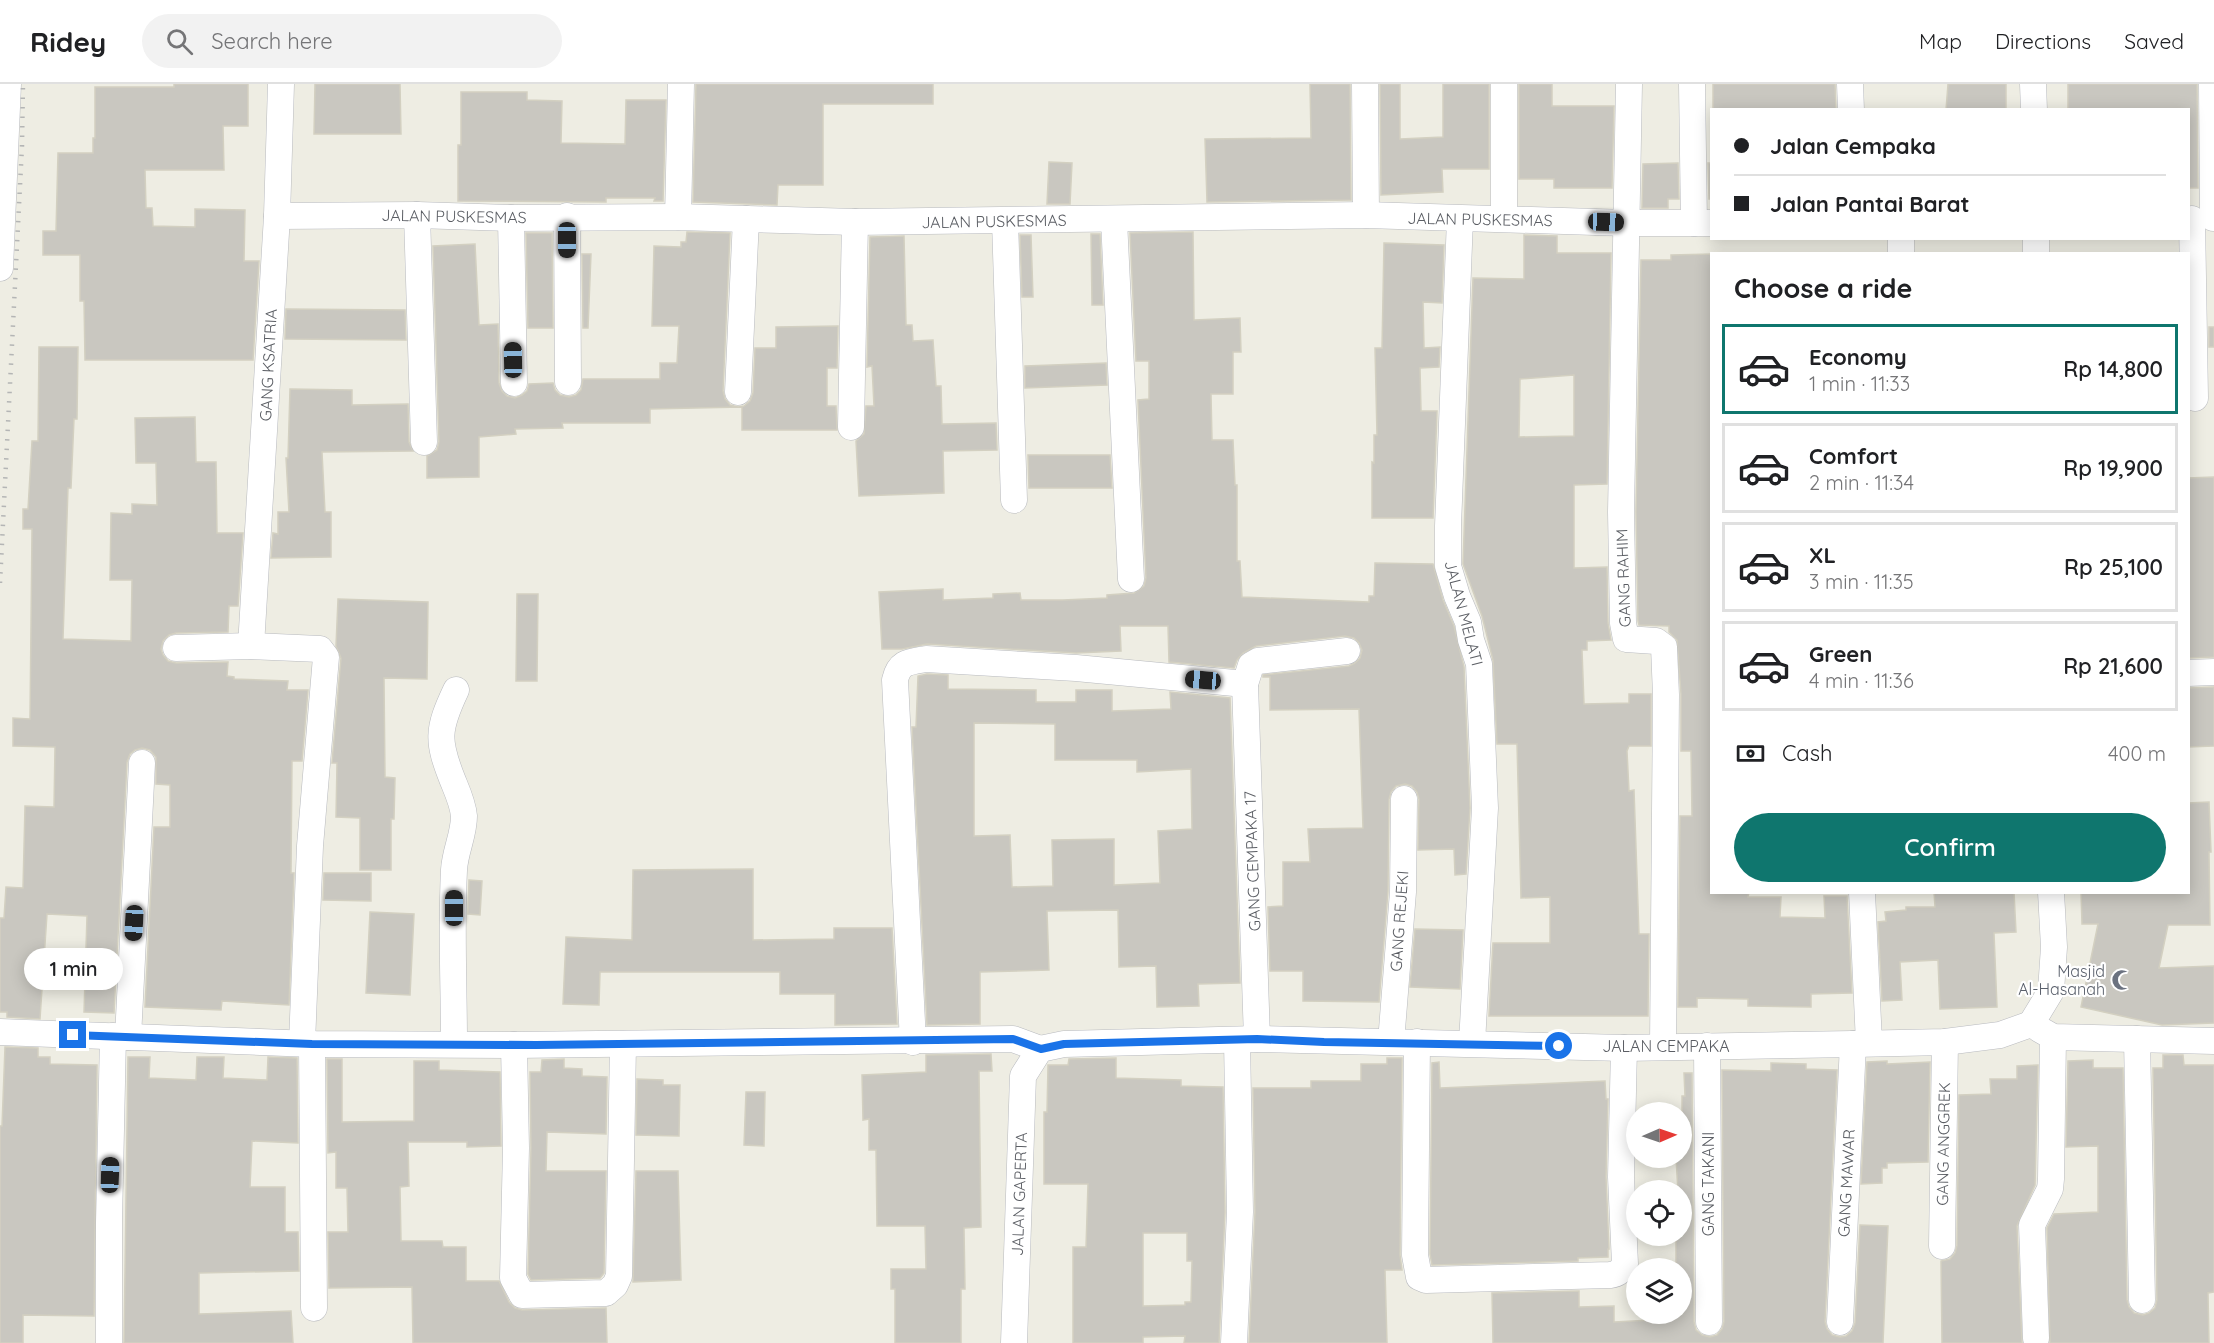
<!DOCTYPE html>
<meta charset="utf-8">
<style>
body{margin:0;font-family:Quicksand,sans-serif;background:#f2f2f2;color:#202124;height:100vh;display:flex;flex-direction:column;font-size:22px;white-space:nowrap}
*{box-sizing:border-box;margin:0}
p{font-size:20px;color:#757577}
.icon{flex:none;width:33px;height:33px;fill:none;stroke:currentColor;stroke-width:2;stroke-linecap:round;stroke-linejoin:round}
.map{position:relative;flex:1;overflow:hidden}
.sheet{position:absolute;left:1710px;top:168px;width:480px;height:642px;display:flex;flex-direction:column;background:#fff;border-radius:0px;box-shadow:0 3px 15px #0003}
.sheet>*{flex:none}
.guide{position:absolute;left:1710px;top:24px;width:480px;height:132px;border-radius:0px;box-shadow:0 3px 15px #0003;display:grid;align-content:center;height:132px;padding:0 24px;background:#fff}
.needle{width:39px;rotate:88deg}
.controls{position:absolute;left:1626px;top:1018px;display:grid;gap:12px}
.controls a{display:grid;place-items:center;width:66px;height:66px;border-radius:50%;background:#fff;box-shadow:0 3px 15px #0003;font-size:30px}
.end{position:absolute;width:27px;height:27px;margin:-14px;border:8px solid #1a73e8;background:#fff;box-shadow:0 0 0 3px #fff}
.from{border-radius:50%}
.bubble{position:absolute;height:42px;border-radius:21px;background:#fff;box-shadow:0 3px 15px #0003;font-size:20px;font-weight:600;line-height:42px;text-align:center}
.car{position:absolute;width:18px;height:36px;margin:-18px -9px;border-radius:8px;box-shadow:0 0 4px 2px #0007;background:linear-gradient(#222 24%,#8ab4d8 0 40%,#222 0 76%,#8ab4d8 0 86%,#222 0)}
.guide b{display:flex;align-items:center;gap:21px;height:57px;font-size:22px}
.guide b+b{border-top:2px solid #e0e0e0}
.guide i{width:15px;height:15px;background:#202124}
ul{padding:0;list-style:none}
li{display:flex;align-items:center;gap:18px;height:90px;margin:0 12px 9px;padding:0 12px;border:3px solid #e0e0e0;border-radius:0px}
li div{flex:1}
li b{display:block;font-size:22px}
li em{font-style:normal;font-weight:600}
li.active{border-color:#0f766e}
li>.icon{width:54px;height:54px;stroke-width:1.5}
h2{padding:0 24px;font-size:27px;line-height:72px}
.pay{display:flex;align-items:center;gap:15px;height:66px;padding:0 24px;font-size:22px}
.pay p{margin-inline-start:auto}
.action{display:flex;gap:12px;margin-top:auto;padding:12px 24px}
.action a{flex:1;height:69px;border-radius:36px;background:#0f766e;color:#fff;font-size:24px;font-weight:600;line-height:69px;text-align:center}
header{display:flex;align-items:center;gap:36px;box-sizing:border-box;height:84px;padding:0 30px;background:#fff;border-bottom:2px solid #e0e0e0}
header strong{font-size:28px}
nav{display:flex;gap:33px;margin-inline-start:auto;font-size:21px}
.search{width:420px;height:54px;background:#f2f2f2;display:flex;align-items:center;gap:15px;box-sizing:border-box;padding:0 21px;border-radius:33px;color:#757577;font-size:22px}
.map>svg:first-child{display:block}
.building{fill:#c9c7c0;stroke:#d3d0c1;stroke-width:1.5;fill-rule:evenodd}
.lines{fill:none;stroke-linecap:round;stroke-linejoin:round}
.minor-casing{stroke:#b8babf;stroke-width:27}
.minor{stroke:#fff;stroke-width:26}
.rail{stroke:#b4b5b5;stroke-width:4.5;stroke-dasharray:1.5 8;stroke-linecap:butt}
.route{stroke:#1a73e8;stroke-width:8}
.labels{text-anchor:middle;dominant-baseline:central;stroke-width:4.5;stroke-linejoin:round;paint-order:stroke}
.street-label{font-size:16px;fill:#5b5e64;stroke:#fff}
.worship-label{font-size:16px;fill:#5b616d;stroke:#fff;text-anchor:end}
</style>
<header>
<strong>Ridey</strong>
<div class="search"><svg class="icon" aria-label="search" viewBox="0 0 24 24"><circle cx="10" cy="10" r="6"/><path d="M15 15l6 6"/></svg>Search here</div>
<nav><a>Map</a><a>Directions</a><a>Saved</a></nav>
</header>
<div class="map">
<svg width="2214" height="1259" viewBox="0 0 2214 1259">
<rect width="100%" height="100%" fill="#eeede3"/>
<g class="building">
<polygon points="174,0 248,0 248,42 223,42 224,86 145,86 146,124 152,124 153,142 195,143 195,125 245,126 244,177 259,177 253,276 85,276 84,217 80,217 80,171 43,171 43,147 56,147 58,69 93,69 93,54 95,54 95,3 174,3"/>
<polygon points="315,0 400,0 401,50 314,50"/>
<polygon points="696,0 933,0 933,20 823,20 823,101 778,101 777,121 693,118"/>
<polygon points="1310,0 1350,0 1351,116 1207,118 1205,55 1311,54"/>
<polygon points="1380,0 1400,0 1400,55 1443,53 1443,0 1489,0 1489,85 1442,85 1443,108 1381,111"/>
<polygon points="1519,0 1552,0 1552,22 1614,22 1612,104 1554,104 1554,95 1519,95"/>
<polygon points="1713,0 1835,0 1836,26 1713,26"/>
<polygon points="1948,0 2006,0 2006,26 1946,26"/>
<polygon points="2068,0 2197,0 2198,104 2188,104 2188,26 2068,26"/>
<polygon points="461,8 527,8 527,16 562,17 561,59 625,60 626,16 666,16 663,117 654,117 655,114 606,114 606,118 458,117 458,61 461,61"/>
<polygon points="1049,78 1072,79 1070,120 1047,120"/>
<polygon points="1678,79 1679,115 1668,115 1668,124 1642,124 1643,80"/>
<polygon points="1708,79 1712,79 1712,115 1709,115"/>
<polygon points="687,148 730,149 723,307 725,315 730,321 738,323 744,322 750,317 753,309 755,264 776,264 776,243 838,242 837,284 827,284 827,322 836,322 837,346 742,346 742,323 650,325 650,339 562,339 563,344 515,345 516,350 479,353 479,393 427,394 427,372 437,366 439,358 433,162 475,160 479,241 498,240 499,299 502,307 507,312 515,314 522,311 527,307 529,300 553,299 555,306 560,311 569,313 576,311 581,306 583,295 660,295 660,279 677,279 679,242 652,242 654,162 681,163 681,158 686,158"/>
<polygon points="1193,148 1194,236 1240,234 1241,268 1233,268 1233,310 1211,310 1212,356 1233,356 1235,401 1237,401 1237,477 1240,477 1242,513 1369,518 1369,512 1374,512 1375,479 1433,480 1443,516 1454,542 1464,583 1470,724 1466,790 1455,791 1454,765 1418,766 1419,715 1417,708 1412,702 1405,700 1396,702 1391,708 1389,715 1388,807 1379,918 1303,917 1303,887 1270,887 1268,823 1283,822 1283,778 1310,778 1308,745 1363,744 1359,625 1270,626 1270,593 1263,593 1263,591 1349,582 1355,579 1360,574 1362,566 1359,559 1354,554 1345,552 1256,562 1243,569 1237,576 1234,584 1169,578 1168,542 1120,542 1121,567 1076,569 927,560 902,565 882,565 879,508 943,505 943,516 993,514 993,510 1020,509 1021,516 1063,516 1107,514 1107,511 1134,509 1144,502 1146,494 1138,316 1149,315 1149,277 1136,277 1130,149"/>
<polygon points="526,149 552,149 553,244 528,244"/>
<polygon points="1091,150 1100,150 1103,221 1092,221"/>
<polygon points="1020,151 1031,151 1033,213 1022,213"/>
<path d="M 1524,151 L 1557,152 L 1557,169 L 1611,169 L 1607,400 L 1574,401 L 1574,484 L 1607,483 L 1608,539 L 1611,556 L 1587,557 L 1587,566 L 1582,566 L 1584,620 L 1629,619 L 1629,610 L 1651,610 L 1651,662 L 1629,662 L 1627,667 L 1629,707 L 1634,706 L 1639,850 L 1649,850 L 1648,932 L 1489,932 L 1493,859 L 1550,859 L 1550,813 L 1521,814 L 1517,660 L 1497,660 L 1493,576 L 1482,532 L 1463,480 L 1473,194 L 1524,195 ZM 1574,291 L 1574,352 L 1519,353 L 1520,295 Z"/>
<polygon points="904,152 906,241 912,241 913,257 933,256 936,302 941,302 942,340 996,339 997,366 943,367 944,409 859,412 856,357 864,350 866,322 874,322 872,282 867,283 870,153"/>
<polygon points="1384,159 1444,161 1442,219 1423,218 1424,264 1440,263 1439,283 1420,284 1421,327 1437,327 1433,434 1372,434 1372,378 1374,379 1374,351 1377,351 1375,264 1382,264"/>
<polygon points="582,170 591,170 588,244 583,244"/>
<polygon points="1712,170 1712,808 1749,808 1748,813 1781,813 1780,833 1825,834 1824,812 1847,812 1852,909 1811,910 1811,923 1748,922 1748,915 1697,914 1697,923 1678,923 1680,732 1692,732 1691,667 1681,667 1681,610 1677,556 1669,548 1669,542 1639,541 1638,537 1636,428 1641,176 1671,176 1671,171"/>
<polygon points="286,225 405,226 406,256 285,255"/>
<rect x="2209" y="243" width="5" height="20"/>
<polygon points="39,263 78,263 77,335 74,335 71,404 68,404 63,555 131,557 132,496 110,496 111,429 132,430 132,420 157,421 156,379 136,379 135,334 195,333 196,378 216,378 217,449 243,449 238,522 229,522 228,548 176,549 169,551 163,557 161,565 163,571 168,577 176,579 228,578 227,592 234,593 234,595 288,597 287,606 308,606 302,677 292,677 291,789 294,789 289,921 222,917 221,926 145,923 154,743 170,743 170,701 156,700 156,673 150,666 142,664 135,666 130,670 127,678 114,929 84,928 87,832 47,830 40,935 7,933 7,928 0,928 0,834 4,834 6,803 23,804 25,722 54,723 55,663 13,662 13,634 30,635 32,445 23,445 23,425 28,425 32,357 38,357"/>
<polygon points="1106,279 1107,301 1025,304 1025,282"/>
<polygon points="290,305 352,306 352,321 408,320 409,358 413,367 322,368 325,428 331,428 331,473 271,474 273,449 278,450 278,428 289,428 286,374 288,374"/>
<polygon points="1028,371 1110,371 1112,404 1029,404"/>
<polygon points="2214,393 2214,573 2188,574 2188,394"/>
<polygon points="517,510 538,510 537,597 516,597"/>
<polygon points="338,515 428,518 427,595 384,594 385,693 395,694 394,735 391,735 391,786 360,786 360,734 336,733 337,679 332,679 341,574 336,562"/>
<path d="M 927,590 L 948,591 L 948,605 L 1036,606 L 1036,618 L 1076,618 L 1076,606 L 1112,606 L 1112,627 L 1171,625 L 1170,608 L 1230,614 L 1240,899 L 1198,900 L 1199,922 L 1157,923 L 1156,882 L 1119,883 L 1118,826 L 1047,827 L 1049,886 L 980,888 L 980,940 L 927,941 L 912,643 L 916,643 L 918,592 ZM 974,639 L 1055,640 L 1055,676 L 1137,676 L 1137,688 L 1191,685 L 1192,745 L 1158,747 L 1160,799 L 1114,801 L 1114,755 L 1052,756 L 1053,802 L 1012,803 L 1010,751 L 974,752 Z"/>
<polygon points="2214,603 2214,662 2188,663 2188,604"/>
<polygon points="2209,718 2211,768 2209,768 2210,841 2168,841 2159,884 2214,882 2214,939 2162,941 2081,923 2098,840 2082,840 2081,808 2188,808 2188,719"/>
<polygon points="753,785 753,856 834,855 834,844 892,844 897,940 835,941 835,910 780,910 780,888 600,888 599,921 563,920 566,853 632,856 633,786"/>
<polygon points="324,789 371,789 371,817 323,816"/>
<polygon points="469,796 482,797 480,831 468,830"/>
<polygon points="1934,808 2014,808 2016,848 1994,849 1997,923 1940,925 1938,876 1900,878 1902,916 1882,917 1878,838 1886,837 1885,828 1906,826 1906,823 1935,823"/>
<polygon points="370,828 414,830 410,911 366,909"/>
<polygon points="1415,845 1463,846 1460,905 1410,903"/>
<polygon points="5,963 38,964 38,973 50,973 50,980 97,981 94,1232 23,1231 23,1259 0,1259 0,1042 2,1042"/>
<polygon points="991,970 992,987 979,987 981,1143 964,1144 965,1205 961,1205 961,1259 895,1259 895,1205 891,1205 891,1185 926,1185 925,1142 877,1142 876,1066 869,1066 869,1035 863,1036 862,991 926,988 926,971"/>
<polygon points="2163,971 2183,971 2184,981 2214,981 2214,1208 2208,1209 2209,1259 2050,1259 2047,1144 2054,1130 2098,1128 2098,1062 2066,1063 2068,977 2093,976 2093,984 2123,984 2127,1216 2129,1223 2134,1229 2143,1231 2149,1229 2155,1224 2157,1216 2153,984 2163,984"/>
<polygon points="128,973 150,973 149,994 196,996 197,973 224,973 223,994 267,996 268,973 297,974 298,1059 252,1057 250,1103 285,1103 285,1148 298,1148 299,1187 199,1189 199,1230 291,1227 293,1259 124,1259"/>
<path d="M 1116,974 L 1116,994 L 1181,996 L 1181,1002 L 1223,1003 L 1225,1128 L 1219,1259 L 1184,1259 L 1185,1252 L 1143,1253 L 1143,1259 L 1073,1259 L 1073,1163 L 1086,1163 L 1088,1100 L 1044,1100 L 1044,1028 L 1047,1028 L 1048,981 L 1068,981 L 1069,975 ZM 1143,1149 L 1187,1149 L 1187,1177 L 1192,1177 L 1191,1218 L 1185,1218 L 1185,1221 L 1143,1222 Z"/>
<polygon points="1387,974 1402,974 1400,1171 1402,1186 1385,1186 1387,1259 1249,1259 1255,1128 1253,1004 1311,1004 1311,997 1361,997 1361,980 1387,980"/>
<polygon points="327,975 342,975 342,1038 414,1037 414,977 439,977 439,986 500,988 501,1062 467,1063 467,1058 408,1058 409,1102 400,1103 401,1157 442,1157 443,1163 466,1163 466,1197 499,1197 509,1218 515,1224 522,1226 606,1224 607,1259 413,1259 412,1203 329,1204 328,1148 348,1148 347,1104 336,1104 336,1068 328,1069"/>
<polygon points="564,975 564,984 582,985 582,992 607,993 606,1050 547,1048 546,1087 606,1087 604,1189 600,1194 531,1196 528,1190 531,1064 530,988 541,988 542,976"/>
<polygon points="1887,977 1887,980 1930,978 1928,1078 1887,1079 1887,1084 1882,1084 1882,1099 1861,1100 1867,978"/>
<polygon points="1439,978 1440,1004 1605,997 1606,1015 1608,1015 1606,1093 1609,1165 1608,1165 1608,1173 1578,1174 1578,1177 1432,1181 1430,1170 1432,979"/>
<polygon points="1771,979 1806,980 1806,985 1837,986 1825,1238 1827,1245 1832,1251 1840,1253 1846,1252 1852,1247 1855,1239 1860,1141 1888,1142 1883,1259 1493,1259 1492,1209 1579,1207 1579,1223 1614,1222 1614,1238 1652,1236 1652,1230 1682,1230 1682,1185 1676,1185 1676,1152 1682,1152 1682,1107 1678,1107 1676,1074 1682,1074 1682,1012 1685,1012 1684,989 1692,989 1694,1238 1696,1246 1702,1251 1710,1253 1717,1251 1722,1245 1724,1238 1722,986 1771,987"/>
<polygon points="2038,981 2035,1101 2017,1142 2022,1259 1942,1259 1941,1177 1950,1175 1955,1169 1957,1162 1959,1011 1991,1010 1990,995 2017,995 2017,982"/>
<polygon points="637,995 663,996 663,1001 680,1001 679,1052 636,1051"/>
<polygon points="746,1008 765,1008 764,1062 744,1061"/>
<polygon points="636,1087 678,1087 681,1196 633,1198"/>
</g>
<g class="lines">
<g class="minor-casing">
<g id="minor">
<polyline points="1365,0 1366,131"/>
<polyline points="1629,0 1621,428 1623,539 1626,555 1656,557 1664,563 1666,611 1663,962"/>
<polyline points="1692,0 1694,139"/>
<polyline points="1850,0 1851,26"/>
<polyline points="2033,0 2034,26"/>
<polyline points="2212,0 2213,134"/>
<polyline points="417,131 424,358"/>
<polyline points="277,132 417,131 511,134 678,133 855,138 1366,131 1627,139 1712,139"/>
<polyline points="567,132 568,298"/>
<polyline points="678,133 681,0"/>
<polyline points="511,134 514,299"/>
<polyline points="1504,134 1504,0"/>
<polyline points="1460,135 1448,442 1448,482 1457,512 1468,538 1471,556 1479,580 1485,724 1472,959"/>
<polyline points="2192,135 2195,314"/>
<polyline points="1114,136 1131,495"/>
<polyline points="1005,137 1014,416"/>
<polyline points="1901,154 1901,170"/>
<polyline points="2036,154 2036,170"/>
<polyline points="0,184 8,0"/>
<polyline points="738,308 746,135"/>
<polyline points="851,343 855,138"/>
<polyline points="251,562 277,132 281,0"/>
<polyline points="176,564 251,562 320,565 326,573 310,762 302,959"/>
<polyline points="2188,589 2214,588"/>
<polyline points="1862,808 1869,959"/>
<polyline points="2031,940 2051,907 2054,863 2051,808"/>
<polyline points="2039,945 2053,953 2214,957"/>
<polyline points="0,948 312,960 514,961 1013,955 1040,965"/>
<polyline points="128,953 142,679"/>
<polyline points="1257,955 1245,600 1251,581 1258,577 1347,567"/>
<polyline points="2137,955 2142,1216"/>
<path d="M 913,958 L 895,596 C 899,578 908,578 926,575 L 1076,584 L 1245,600"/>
<polyline points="1391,958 1403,808 1404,715"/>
<path d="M 1417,958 L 1415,1171 L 1419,1193 L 1426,1196 L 1610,1191 C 1618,1190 1621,1187 1625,1180 L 1621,1093 L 1624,964"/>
<polyline points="312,960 314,1224"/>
<path d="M 454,960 C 454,902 451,844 454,786 C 455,767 464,751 464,732 C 463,720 458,709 453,697 C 437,657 437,646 456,606"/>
<polyline points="514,961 516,1064 513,1194 522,1211 606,1209 615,1201 619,1192 623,960"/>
<polyline points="1707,962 1709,1238"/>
<polyline points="1040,965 1064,960 1257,955 1624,964 1853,960 1945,958 2000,951 2031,940"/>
<polyline points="1942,1162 1945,958"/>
<polyline points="1840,1238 1853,960"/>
<polyline points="2036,1254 2032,1141 2050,1105 2051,1095 2053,953"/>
<polyline points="109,1259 109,1138 113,952"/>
<polyline points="1014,1259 1023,992 1040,965"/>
<polyline points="1234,1259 1240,1128 1237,956"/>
</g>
</g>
<use href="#minor" class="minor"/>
<polyline class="rail" points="0,499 22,62 23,0"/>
</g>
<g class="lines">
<polyline class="route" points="73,951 312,960 536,961 1013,955 1041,965 1064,960 1257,955 1324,958 1559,962"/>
</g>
<defs>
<g id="mosque-bare" transform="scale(1.62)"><path d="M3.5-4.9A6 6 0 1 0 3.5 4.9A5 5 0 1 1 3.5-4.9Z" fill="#6b7280" stroke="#fff" stroke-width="2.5" paint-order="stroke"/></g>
</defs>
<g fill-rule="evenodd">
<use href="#mosque-bare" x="2122" y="896"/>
</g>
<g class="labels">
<g class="street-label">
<text transform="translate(454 132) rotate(1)">JALAN PUSKESMAS</text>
<text transform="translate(1480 135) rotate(1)">JALAN PUSKESMAS</text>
<text transform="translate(994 137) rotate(-1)">JALAN PUSKESMAS</text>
<text transform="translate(268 281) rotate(-87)">GANG KSATRIA</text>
<text transform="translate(1623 494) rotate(-92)">GANG RAHIM</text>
<text transform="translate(1464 529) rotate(75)">JALAN MELATI</text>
<text transform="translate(1252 777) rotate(-92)">GANG CEMPAKA 17</text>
<text transform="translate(1399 837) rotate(-86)">GANG REJEKI</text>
<text x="1666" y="962">JALAN CEMPAKA</text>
<text transform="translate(1943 1060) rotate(-89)">GANG ANGGREK</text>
<text transform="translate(1846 1099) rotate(-87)">GANG MAWAR</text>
<text transform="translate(1708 1100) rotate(-90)">GANG TAKANI</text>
<text transform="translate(1019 1110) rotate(-88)">JALAN GAPERTA</text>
</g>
<g class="worship-label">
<text x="2105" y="887">Masjid<tspan x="2105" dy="18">Al-Hasanah</tspan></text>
</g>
</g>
</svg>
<div class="controls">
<a><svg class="needle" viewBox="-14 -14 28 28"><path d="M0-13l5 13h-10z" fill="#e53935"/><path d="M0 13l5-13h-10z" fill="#757577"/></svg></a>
<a><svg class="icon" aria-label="locate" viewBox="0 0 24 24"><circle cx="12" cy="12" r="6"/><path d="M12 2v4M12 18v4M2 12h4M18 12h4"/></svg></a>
<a><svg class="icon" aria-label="layers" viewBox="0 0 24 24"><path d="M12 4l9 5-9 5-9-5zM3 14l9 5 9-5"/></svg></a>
</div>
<i class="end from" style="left:1559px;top:962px"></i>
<i class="end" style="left:73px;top:951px"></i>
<div class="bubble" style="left:24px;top:864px;width:99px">1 min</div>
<i class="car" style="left:1606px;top:138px;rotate:92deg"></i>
<i class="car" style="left:567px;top:156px;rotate:180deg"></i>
<i class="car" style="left:513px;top:276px;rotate:359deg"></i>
<i class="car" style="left:1203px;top:596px;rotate:275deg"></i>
<i class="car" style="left:454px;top:824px;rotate:0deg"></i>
<i class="car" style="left:134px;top:839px;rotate:183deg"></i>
<i class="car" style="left:110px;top:1091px;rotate:2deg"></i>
<div class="guide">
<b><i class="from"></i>Jalan Cempaka</b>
<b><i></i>Jalan Pantai Barat</b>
</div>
<section class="sheet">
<h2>Choose a ride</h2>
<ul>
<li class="active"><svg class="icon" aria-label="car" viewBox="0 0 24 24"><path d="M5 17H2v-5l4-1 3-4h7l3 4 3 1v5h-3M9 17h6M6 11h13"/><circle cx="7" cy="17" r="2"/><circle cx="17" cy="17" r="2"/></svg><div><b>Economy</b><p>1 min · 11:33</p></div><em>Rp 14,800</em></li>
<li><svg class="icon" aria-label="car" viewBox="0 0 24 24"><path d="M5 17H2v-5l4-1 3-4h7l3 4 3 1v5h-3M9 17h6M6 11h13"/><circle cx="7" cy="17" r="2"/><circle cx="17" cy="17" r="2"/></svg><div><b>Comfort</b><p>2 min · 11:34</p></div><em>Rp 19,900</em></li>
<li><svg class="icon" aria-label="car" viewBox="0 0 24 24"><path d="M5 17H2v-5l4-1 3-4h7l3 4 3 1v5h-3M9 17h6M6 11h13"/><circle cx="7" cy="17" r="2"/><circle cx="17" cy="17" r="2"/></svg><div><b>XL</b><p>3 min · 11:35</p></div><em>Rp 25,100</em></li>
<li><svg class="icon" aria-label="car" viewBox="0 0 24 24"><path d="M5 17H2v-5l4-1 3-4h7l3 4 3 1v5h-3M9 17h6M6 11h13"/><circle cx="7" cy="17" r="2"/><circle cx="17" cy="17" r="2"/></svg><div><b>Green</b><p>4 min · 11:36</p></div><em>Rp 21,600</em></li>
</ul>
<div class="pay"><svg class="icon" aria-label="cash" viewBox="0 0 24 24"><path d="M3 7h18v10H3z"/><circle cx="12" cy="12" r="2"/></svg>Cash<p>400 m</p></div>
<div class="action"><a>Confirm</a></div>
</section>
</div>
